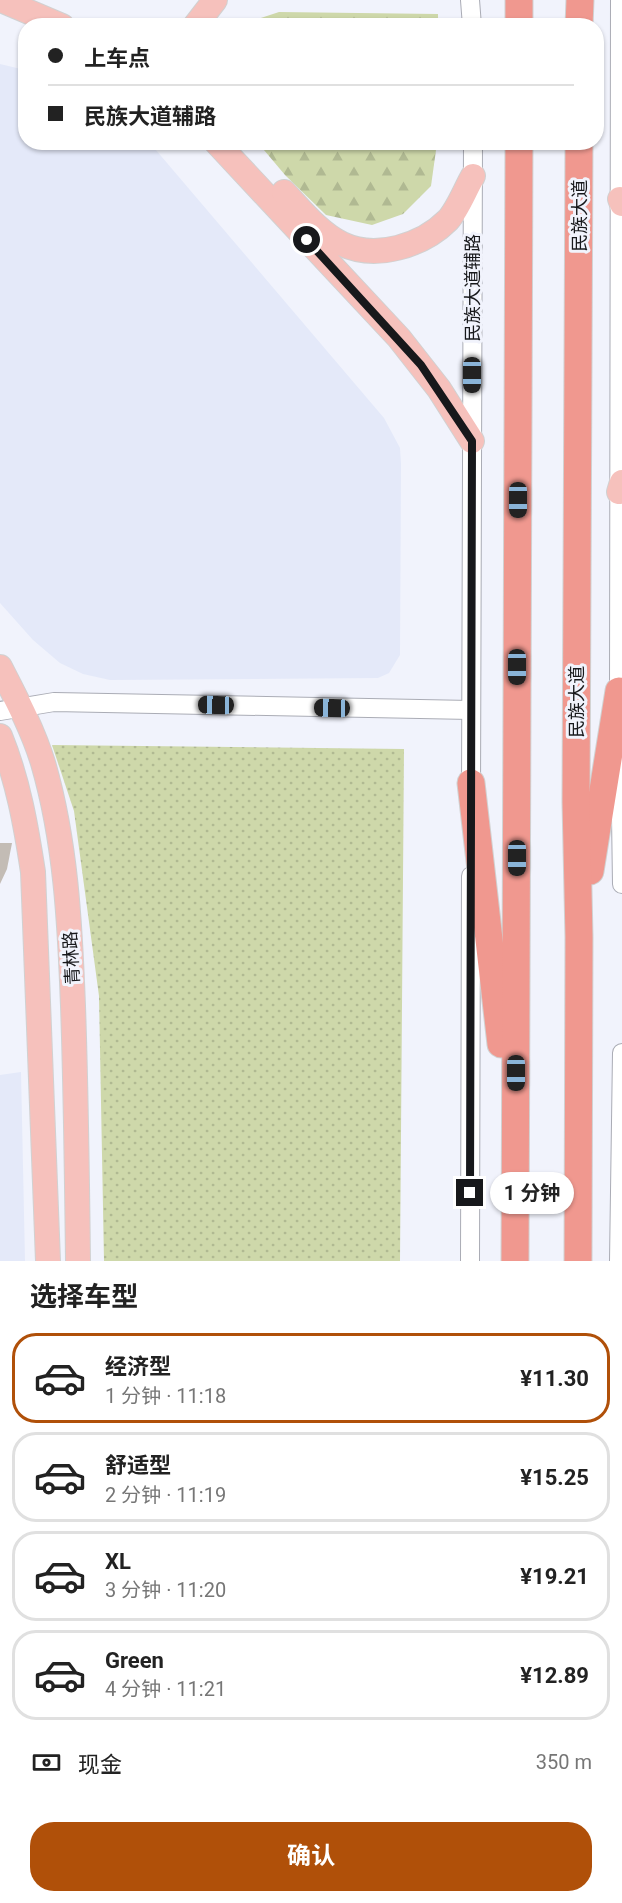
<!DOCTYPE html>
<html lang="zh">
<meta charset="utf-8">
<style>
body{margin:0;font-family:Roboto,"Noto Sans SC",sans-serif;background:#f2f2f2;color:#222;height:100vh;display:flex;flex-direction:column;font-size:22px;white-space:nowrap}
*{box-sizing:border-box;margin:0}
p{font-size:20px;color:#767676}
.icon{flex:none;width:33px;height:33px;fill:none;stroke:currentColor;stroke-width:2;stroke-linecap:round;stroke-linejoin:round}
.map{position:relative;height:1261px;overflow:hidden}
.panel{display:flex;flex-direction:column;background:#fff;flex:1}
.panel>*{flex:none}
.top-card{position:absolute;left:18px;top:18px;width:586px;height:132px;border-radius:24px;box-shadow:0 2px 4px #0004;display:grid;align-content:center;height:132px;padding:0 30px;background:#fff}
.end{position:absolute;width:27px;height:27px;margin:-14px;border:8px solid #17181b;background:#fff;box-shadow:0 0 0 3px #fff}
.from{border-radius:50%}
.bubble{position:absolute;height:42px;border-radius:21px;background:#fff;box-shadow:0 2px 4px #0004;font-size:20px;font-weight:700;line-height:42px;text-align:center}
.car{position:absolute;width:18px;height:36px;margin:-18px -9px;border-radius:8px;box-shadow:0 0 4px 2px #0007;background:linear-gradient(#222 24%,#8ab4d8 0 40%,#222 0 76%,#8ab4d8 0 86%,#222 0)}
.top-card b{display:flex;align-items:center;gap:21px;height:57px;font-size:22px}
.top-card b+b{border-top:2px solid #e0e0e0}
.top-card i{width:15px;height:15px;background:#222}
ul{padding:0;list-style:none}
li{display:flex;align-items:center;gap:18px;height:90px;margin:0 12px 9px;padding:0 18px;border:3px solid #e0e0e0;border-radius:24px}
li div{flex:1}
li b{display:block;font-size:22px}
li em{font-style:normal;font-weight:700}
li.active{border-color:#b05009}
li>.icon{width:54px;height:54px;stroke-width:1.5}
h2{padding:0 30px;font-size:27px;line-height:72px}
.pay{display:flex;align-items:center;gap:15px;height:66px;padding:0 30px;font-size:22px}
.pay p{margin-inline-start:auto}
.button{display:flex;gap:12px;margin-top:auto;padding:12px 30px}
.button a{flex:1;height:69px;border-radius:24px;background:#b05009;color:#fff;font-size:24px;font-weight:700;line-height:69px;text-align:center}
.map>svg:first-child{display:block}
.built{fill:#e4e9f9}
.grass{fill:url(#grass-dots)}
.forest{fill:url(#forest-firs)}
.building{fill:#c3bcb5}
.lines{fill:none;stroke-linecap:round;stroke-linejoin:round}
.minor-casing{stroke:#aaacb5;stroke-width:20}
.major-casing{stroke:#d1d1d1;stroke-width:26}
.highway-casing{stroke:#d1d1d1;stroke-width:29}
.minor{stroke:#fff;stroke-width:18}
.major{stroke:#f6c1bc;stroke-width:24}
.highway{stroke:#f0988f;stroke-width:27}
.route{stroke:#17181b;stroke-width:8}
.labels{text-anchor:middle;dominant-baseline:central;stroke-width:6;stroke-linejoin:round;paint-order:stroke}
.street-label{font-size:18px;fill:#17181b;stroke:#f1f3fc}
</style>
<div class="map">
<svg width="622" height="1261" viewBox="0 0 622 1261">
<defs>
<pattern id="grass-dots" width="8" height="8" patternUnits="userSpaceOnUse" patternTransform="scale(1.5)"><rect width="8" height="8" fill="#ced8aa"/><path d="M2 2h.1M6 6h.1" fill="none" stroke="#b0b992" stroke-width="1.8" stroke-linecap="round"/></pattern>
<pattern id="forest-firs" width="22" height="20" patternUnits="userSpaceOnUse" patternTransform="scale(1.5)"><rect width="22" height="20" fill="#ced8aa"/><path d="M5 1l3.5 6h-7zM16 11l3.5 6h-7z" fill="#b0b992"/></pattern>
</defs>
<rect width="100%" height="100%" fill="#f1f3fc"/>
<g class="built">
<polygon points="0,64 25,70 26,142 150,143 384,418 400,448 401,464 400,655 389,673 378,678 110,680 83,674 60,663 33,640 0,603"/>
<polygon points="21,1072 25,1261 0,1261 0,1075"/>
</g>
<polygon class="grass" points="52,745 404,749 400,1261 104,1261 99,996 74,811"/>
<g class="forest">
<polygon points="279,12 438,14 438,25 239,25"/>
<polygon points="258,143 437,143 431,186 403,214 372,225 326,215 285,175"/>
</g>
<polygon class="building" points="0,843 12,843 7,869 0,884"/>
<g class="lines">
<g class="minor-casing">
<g id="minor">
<polyline points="470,0 472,26"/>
<polyline points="619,702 620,0"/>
<polyline points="0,711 54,702 471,710"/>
<polyline points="620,747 622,884"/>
<polyline points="471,795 473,142"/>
<polyline points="470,1261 471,876"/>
<polyline points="619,1261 622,1053"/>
</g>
</g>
<g class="major-casing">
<g id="major">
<polyline points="1,0 62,26"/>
<polyline points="195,26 215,0"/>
<polyline points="216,142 399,338 439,389 472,441"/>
<path d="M 284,192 C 301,210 319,233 342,244 C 376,260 422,246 448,220 C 458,209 465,190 473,176"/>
<polyline points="620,199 622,204"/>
<polyline points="619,492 622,482"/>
<path d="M 0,667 C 16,698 33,730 43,763 C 66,842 70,925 73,1006 C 76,1091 77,1176 78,1261"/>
<path d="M 0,736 C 18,780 26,826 33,872 L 48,1261"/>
</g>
</g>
<g class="highway-casing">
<g id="highway">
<polyline points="519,26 519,0"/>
<polyline points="579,26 580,0"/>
<polyline points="471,783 501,1044"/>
<polyline points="590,871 619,691"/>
<polyline points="515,1261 519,142"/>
<polyline points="578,1261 579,937 576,802 579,142"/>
</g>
</g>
<use href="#minor" class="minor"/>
<use href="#major" class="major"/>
<use href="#highway" class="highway"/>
</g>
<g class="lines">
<polyline class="route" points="307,240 421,365 472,441 470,1193"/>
</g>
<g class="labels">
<g class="street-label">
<text transform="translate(579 216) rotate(-90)">民族大道</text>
<text transform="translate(472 288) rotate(-90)">民族大道辅路</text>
<text transform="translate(576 702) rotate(-90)">民族大道</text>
<text transform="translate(71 958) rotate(-93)">青林路</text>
</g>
</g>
</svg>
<i class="end from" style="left:307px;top:240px"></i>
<i class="end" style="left:470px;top:1193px"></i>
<div class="bubble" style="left:490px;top:1172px;width:84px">1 分钟</div>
<i class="car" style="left:472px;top:375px;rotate:180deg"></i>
<i class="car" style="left:518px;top:500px;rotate:180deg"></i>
<i class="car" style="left:517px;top:667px;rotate:180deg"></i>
<i class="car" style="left:216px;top:705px;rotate:271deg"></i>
<i class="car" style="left:332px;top:708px;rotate:271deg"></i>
<i class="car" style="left:517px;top:858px;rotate:180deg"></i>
<i class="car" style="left:516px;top:1073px;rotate:180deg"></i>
<div class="top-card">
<b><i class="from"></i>上车点</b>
<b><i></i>民族大道辅路</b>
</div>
</div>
<section class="panel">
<h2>选择车型</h2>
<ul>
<li class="active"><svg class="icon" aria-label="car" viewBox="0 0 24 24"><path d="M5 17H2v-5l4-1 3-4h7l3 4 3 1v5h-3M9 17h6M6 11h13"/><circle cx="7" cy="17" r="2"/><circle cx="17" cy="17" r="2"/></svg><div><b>经济型</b><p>1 分钟 · 11:18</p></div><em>¥11.30</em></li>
<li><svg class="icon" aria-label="car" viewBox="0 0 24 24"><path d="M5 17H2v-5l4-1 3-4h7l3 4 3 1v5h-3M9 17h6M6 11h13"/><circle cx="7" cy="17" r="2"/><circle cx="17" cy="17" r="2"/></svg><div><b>舒适型</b><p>2 分钟 · 11:19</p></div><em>¥15.25</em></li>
<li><svg class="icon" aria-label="car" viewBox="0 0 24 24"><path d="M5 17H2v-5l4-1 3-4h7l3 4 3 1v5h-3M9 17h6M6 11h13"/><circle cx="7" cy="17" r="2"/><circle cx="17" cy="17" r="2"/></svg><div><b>XL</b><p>3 分钟 · 11:20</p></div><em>¥19.21</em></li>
<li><svg class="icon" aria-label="car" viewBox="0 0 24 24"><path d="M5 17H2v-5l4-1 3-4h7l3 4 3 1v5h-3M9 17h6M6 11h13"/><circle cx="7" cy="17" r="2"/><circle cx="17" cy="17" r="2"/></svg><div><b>Green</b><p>4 分钟 · 11:21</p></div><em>¥12.89</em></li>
</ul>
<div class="pay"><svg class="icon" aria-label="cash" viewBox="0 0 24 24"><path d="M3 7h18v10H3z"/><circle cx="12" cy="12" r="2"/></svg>现金<p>350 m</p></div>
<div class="button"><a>确认</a></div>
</section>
